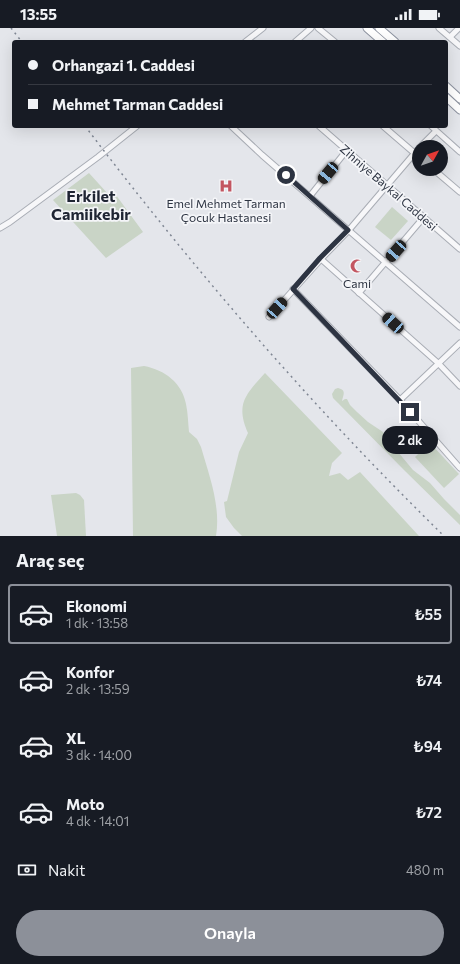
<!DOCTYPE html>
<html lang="tr">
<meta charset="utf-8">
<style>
body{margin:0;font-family:Commissioner,sans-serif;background:#20242c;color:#f1f3f6;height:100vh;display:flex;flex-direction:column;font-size:15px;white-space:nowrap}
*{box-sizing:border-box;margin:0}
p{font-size:13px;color:#9ea1a6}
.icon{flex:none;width:22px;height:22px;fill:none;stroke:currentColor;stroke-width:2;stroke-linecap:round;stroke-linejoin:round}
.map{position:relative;height:508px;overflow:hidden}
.sheet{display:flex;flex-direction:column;background:#171b24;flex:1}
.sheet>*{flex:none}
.top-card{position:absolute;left:12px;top:12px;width:436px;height:88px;border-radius:4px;box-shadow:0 4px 16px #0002;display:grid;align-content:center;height:88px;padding:0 16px;background:#171b24}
.needle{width:26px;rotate:50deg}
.fabs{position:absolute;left:412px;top:112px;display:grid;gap:8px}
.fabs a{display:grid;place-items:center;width:36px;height:36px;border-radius:50%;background:#171b24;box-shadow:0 4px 16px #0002;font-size:20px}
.end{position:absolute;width:18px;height:18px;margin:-9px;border:5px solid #2d3442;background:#fff;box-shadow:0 0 0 2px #fff}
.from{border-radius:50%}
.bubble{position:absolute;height:28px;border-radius:14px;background:#171b24;box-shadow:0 4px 16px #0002;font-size:13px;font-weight:600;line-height:28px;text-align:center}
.car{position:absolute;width:12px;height:24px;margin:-12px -6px;border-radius:5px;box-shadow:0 0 3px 1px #0007;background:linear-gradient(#222 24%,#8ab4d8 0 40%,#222 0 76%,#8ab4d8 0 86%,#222 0)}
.top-card b{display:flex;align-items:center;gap:14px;height:38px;font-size:15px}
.top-card b+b{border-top:1px solid #363941}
.top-card i{width:10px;height:10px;background:#f1f3f6}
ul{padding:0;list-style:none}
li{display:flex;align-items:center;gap:12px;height:60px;margin:0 8px 6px;padding:0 8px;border:2px solid transparent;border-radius:4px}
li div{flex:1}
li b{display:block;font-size:15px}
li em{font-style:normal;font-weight:600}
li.selected{border-color:#8c9099}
li>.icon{width:36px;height:36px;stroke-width:1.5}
h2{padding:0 16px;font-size:18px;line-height:48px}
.pay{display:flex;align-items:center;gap:10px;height:44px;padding:0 16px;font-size:15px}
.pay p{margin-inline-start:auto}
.cta{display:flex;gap:8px;margin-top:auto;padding:8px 16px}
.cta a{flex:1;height:46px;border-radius:24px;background:#8c9099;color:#fff;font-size:16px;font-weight:600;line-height:46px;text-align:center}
.status{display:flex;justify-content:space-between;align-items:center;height:28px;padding:0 20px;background:#171b24;direction:ltr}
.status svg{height:11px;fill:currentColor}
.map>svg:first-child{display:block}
.green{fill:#c9d4c6}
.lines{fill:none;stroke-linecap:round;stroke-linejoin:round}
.minor-casing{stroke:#a9adb5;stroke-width:7}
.highway-casing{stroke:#8d93a0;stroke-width:9}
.minor{stroke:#f7f7f9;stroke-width:5}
.highway{stroke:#fff;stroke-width:7}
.rail{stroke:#7f8693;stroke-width:1.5;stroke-dasharray:2 4;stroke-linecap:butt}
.route{stroke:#2d3442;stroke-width:5}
.labels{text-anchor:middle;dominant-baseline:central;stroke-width:3.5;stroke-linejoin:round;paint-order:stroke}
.street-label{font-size:12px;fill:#2d3442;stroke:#f4f5f8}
.poi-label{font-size:12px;fill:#2d3442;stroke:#f4f5f8}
.district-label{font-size:16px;font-weight:bold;fill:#1f2533;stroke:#f4f5f8}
</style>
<div class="status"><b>13:55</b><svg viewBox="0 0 49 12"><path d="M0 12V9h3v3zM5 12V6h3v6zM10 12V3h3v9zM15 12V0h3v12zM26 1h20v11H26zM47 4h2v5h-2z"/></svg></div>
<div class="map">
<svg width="460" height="508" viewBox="0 0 460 508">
<rect width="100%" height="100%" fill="#e4e6eb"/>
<g class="green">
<polygon points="89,145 108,166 113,163 143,204 106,230 53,172"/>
<polygon points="392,179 408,193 391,212 375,199"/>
<path d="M 144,338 C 165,342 182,355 186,376 C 188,385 188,395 189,404 L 197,411 L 201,419 C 209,447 221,478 216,508 L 133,508 L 131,340 Z"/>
<path d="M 265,345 L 342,425 L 332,435 L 329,448 L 340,445 L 348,452 L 360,444 L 419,508 L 242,508 L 234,500 L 226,489 L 224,474 L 227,473 L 239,424 L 248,405 C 235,376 246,366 265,345 Z"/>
<path d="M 338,360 C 347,362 343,367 342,373 L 345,371 L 347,371 L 350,377 L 357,384 L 368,394 L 383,404 L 398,424 L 413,442 L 430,455 L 444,471 L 460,487 L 460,497 L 404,442 L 338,375 L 333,370 L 332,366 L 335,361 Z"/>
<polygon points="430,415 459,446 444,460 415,429"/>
<polygon points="76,465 80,467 84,472 86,508 57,508 51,467"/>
</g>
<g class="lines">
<g class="minor-casing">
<g id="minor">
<polyline points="318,0 335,14"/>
<polyline points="439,0 460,18"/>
<polyline points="450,9 459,0"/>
<polyline points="245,14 263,0"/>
<polyline points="295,14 311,0"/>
<polyline points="231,98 262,127 460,299"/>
<polyline points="319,98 460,221"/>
<polyline points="383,98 419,129"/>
<polyline points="431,98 460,124"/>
<polyline points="420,119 436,103"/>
<polyline points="433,141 460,164"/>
<polyline points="310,168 347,122"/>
<polyline points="0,200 10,194 98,129 137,98"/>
<polyline points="321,231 438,335 460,358"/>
<polyline points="293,261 400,372 460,440"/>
<polyline points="359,265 424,189"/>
<polyline points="269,289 321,231 349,202 419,120"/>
<polyline points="400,372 460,315"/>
</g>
</g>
<g class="highway-casing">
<g id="highway">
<polyline points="367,0 383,14"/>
<polyline points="379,0 395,14"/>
<polyline points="446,58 460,71"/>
<polyline points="446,69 460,82"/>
</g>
</g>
<use href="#minor" class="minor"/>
<use href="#highway" class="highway"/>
<g class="rail">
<polyline points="11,0 22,14"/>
<path d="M 85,98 C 195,243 314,381 444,508"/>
</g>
</g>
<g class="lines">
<polyline class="route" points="286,147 348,202 320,230 293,261 410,384"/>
</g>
<defs>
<g id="hospital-bare" transform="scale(1.08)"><path d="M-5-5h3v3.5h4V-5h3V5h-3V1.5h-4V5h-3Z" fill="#c35661" stroke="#f4f5f8" stroke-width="2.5" paint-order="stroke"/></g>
<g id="mosque-bare" transform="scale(1.08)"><path d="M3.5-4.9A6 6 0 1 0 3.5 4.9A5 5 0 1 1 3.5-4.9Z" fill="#c35661" stroke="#f4f5f8" stroke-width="2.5" paint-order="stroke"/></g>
</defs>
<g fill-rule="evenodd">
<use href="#hospital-bare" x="226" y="158"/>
<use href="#mosque-bare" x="357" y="238"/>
</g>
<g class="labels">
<g class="street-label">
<text transform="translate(389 159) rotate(41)">Zihniye Baykal Caddesi</text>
</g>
<g class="poi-label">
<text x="226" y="175">Emel Mehmet Tarman<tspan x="226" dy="14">Çocuk Hastanesi</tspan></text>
<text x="357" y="255">Cami</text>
</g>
<g class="district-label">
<text x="91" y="167">Erkilet<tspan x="91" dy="18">Camiikebir</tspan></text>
</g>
</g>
</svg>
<div class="fabs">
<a><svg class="needle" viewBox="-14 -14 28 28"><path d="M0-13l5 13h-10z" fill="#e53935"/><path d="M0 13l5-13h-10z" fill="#9ea1a6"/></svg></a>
</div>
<i class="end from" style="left:286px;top:147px"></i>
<i class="end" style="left:410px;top:384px"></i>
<div class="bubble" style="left:382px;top:398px;width:56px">2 dk</div>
<i class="car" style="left:328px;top:145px;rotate:220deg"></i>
<i class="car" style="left:396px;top:223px;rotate:221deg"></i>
<i class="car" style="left:277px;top:280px;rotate:42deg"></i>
<i class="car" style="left:393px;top:295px;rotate:312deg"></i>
<div class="top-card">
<b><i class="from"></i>Orhangazi 1. Caddesi</b>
<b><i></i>Mehmet Tarman Caddesi</b>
</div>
</div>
<section class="sheet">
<h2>Araç seç</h2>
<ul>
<li class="selected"><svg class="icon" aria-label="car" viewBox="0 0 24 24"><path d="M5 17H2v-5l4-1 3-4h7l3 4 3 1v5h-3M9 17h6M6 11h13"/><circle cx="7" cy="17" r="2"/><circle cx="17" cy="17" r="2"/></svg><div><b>Ekonomi</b><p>1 dk · 13:58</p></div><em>₺55</em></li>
<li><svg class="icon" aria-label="car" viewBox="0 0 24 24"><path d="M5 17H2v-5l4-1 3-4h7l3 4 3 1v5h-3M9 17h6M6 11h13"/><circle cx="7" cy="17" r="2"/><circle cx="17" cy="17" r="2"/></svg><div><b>Konfor</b><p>2 dk · 13:59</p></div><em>₺74</em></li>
<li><svg class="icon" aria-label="car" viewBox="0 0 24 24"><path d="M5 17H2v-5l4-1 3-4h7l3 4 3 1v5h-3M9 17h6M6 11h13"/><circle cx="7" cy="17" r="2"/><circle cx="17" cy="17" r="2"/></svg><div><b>XL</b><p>3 dk · 14:00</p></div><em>₺94</em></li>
<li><svg class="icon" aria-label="car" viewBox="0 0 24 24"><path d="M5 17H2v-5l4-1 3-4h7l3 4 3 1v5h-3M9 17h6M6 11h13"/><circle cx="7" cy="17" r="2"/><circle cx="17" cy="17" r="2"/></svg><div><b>Moto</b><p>4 dk · 14:01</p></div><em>₺72</em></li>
</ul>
<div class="pay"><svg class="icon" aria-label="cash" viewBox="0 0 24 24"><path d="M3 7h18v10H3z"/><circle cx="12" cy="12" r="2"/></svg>Nakit<p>480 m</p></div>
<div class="cta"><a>Onayla</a></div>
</section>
